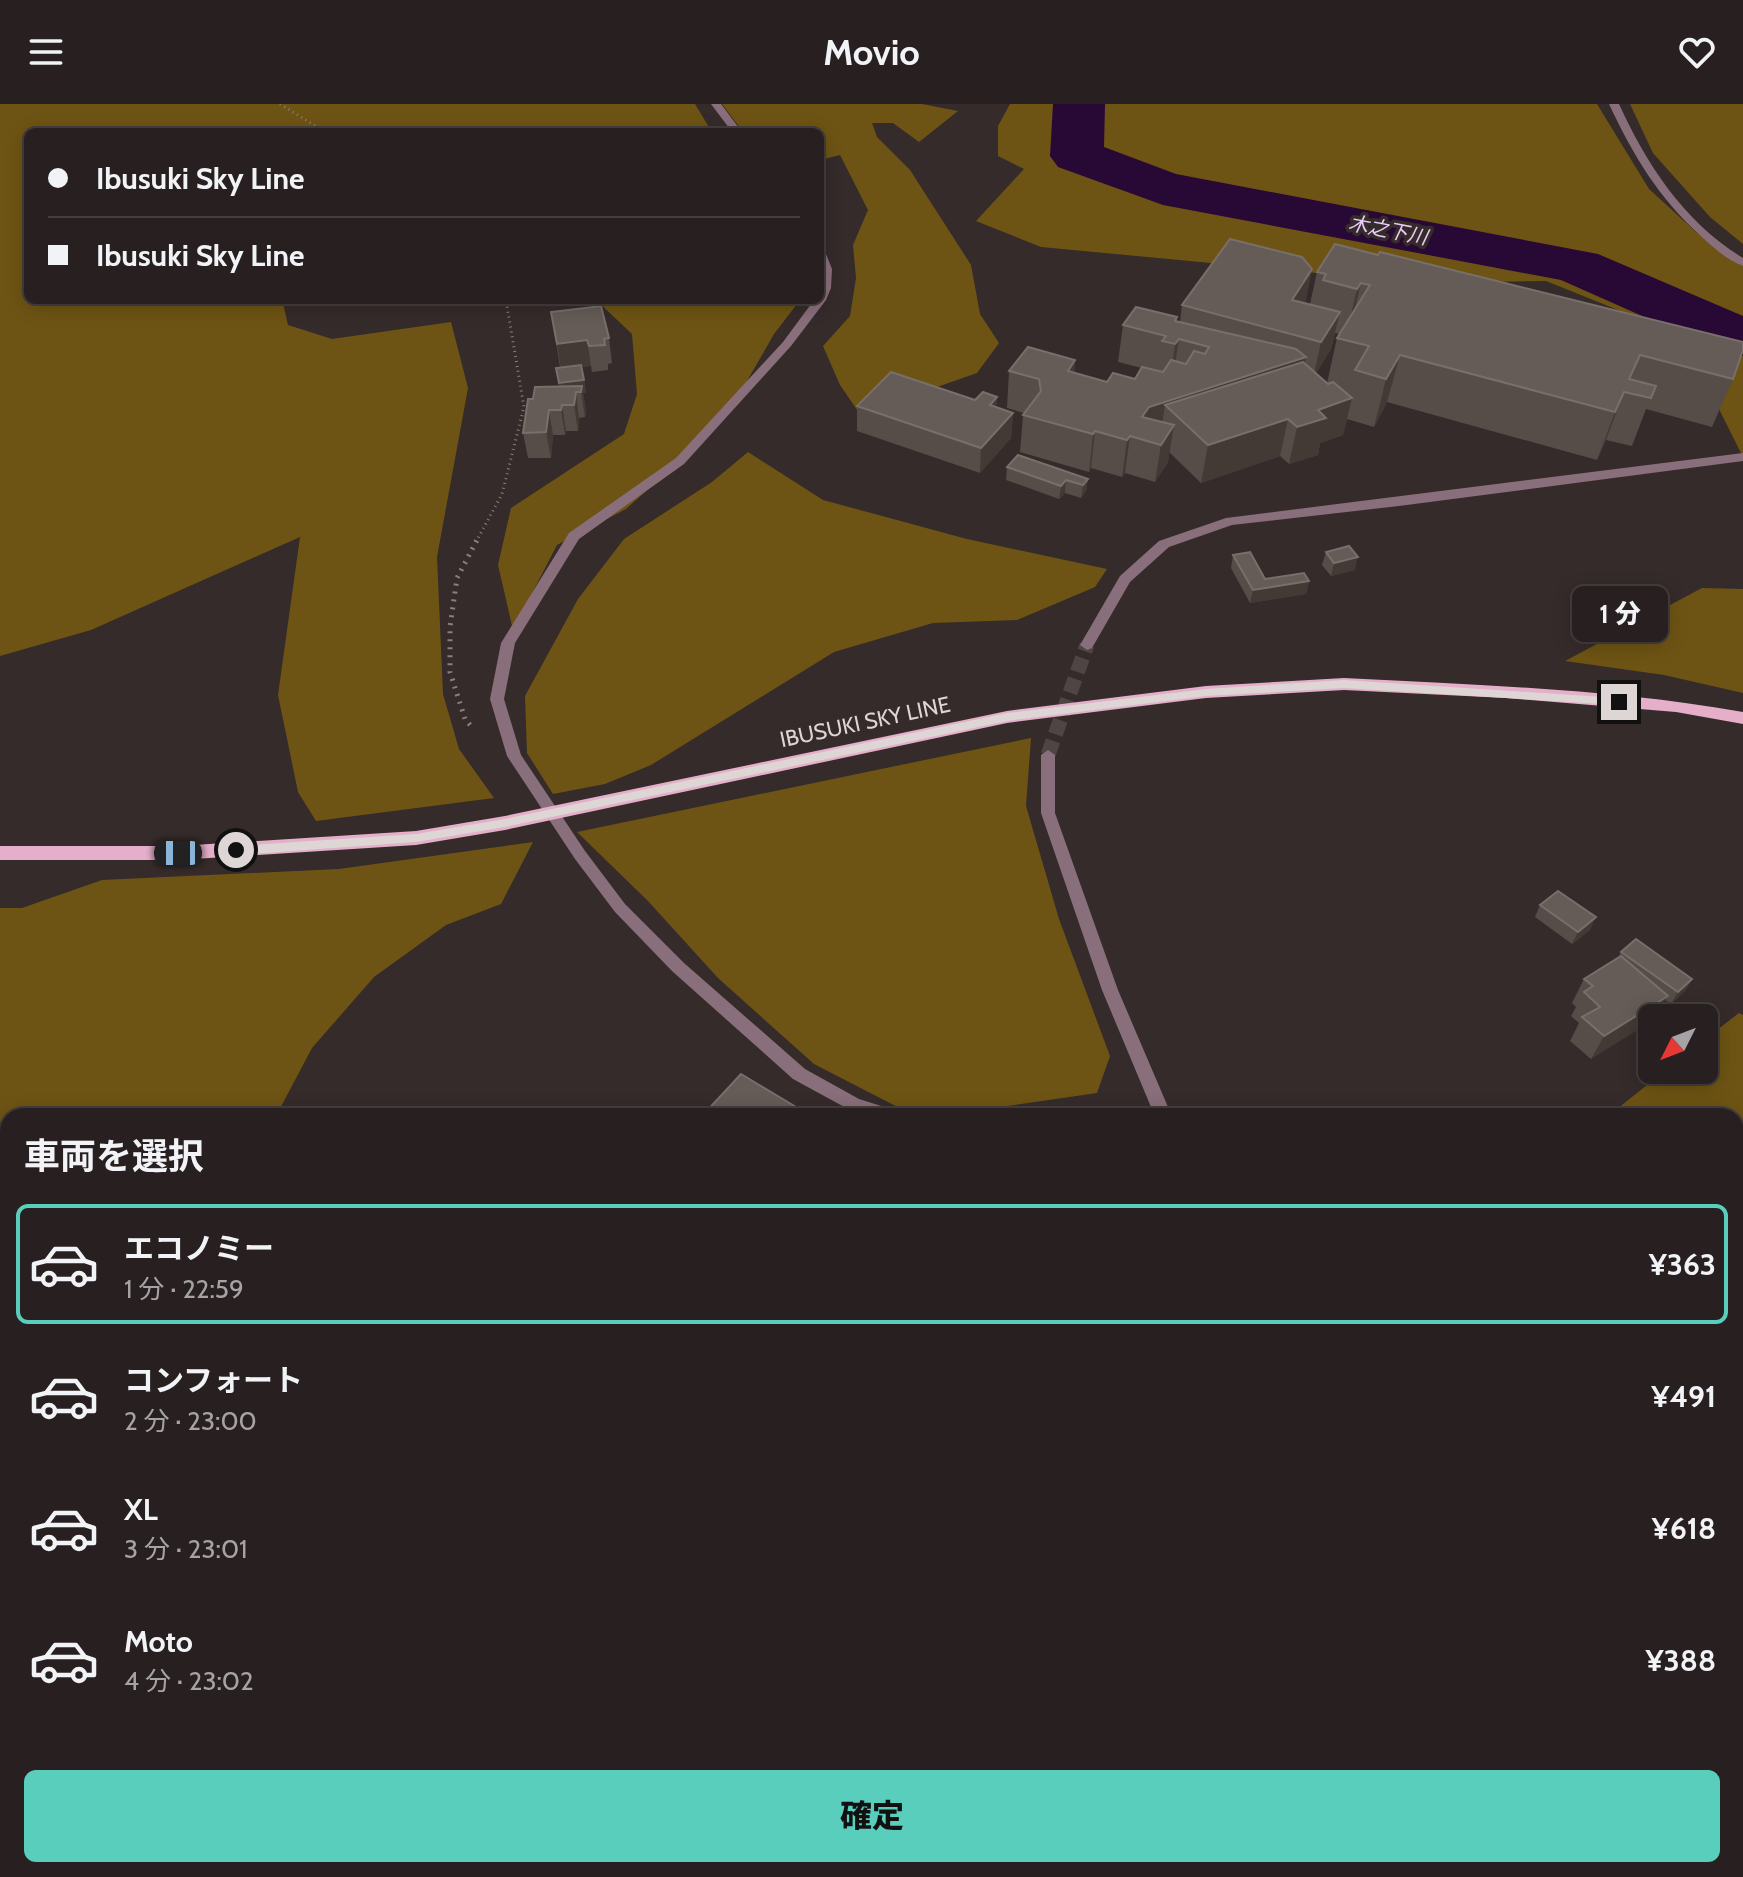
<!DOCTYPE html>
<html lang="ja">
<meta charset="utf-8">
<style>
body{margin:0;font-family:Cabin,"Noto Sans JP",sans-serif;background:#342d2d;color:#f1f3f6;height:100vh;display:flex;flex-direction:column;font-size:30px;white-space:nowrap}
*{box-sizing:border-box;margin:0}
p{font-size:26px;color:#a5a3a5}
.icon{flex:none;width:44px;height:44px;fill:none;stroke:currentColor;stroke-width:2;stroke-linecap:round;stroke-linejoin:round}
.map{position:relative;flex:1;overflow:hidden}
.sheet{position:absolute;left:0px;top:1004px;width:1744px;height:770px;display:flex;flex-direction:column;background:#282020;border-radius:24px 24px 0 0;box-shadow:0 4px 20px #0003,0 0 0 2px #443e3e}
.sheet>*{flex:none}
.hud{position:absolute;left:24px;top:24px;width:800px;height:176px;border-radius:12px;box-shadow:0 4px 20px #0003,0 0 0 2px #443e3e;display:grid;align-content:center;height:176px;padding:0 24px;background:#282020}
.needle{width:52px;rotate:228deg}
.fabs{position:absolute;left:1638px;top:900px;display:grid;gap:16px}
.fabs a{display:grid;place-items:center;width:80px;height:80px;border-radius:12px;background:#282020;box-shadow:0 4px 20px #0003,0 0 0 2px #443e3e;font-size:40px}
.end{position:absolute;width:36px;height:36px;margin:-18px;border:10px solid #ddd6d5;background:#111;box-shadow:0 0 0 4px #111}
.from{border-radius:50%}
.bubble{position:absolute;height:56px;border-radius:12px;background:#282020;box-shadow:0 4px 20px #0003,0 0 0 2px #443e3e;font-size:26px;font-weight:800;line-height:56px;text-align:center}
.car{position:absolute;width:24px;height:48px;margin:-24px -12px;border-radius:10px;box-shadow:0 0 6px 2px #0007;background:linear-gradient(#222 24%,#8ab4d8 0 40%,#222 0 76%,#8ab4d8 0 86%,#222 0)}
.hud b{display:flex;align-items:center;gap:28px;height:76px;font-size:30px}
.hud b+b{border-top:2px solid #443e3e}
.hud i{width:20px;height:20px;background:#f1f3f6}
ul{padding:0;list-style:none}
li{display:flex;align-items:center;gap:24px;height:120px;margin:0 16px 12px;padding:0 8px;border:4px solid transparent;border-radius:12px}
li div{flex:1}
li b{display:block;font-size:30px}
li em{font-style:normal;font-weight:800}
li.active{border-color:#5acebc}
li>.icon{width:72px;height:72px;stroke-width:1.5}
h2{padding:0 24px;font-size:36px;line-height:96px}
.cta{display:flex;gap:16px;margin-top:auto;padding:16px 24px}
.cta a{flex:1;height:92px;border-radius:12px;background:#5acebc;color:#111;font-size:32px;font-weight:800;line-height:92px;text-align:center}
header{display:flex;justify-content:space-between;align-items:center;height:104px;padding:0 24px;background:#282020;font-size:36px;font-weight:800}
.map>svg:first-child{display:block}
.forest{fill:#6e5414}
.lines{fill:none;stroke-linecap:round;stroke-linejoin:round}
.river{fill:#280834;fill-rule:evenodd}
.minor-tunnel{stroke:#4e4544;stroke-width:15;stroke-dasharray:15 7;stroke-linecap:butt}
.path-far1{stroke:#887f7e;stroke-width:3;stroke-dasharray:1 4;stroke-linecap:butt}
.path{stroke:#887f7e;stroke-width:5;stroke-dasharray:2 6;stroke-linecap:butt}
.minor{fill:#896e7b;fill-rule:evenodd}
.primary{fill:#e5aec9;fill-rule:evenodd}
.wall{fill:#564d48;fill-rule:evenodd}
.shaded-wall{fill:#433935}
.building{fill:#655c57;stroke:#786f6b;stroke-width:2}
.route{fill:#ddd6d5}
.labels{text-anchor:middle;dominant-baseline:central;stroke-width:7;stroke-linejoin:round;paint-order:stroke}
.far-water-label{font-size:20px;font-style:italic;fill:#eccdfa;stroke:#352b2a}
.street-label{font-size:22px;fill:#ddd6d5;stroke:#352b2a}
</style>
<header><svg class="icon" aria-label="menu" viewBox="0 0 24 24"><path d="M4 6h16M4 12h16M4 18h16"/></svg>Movio<svg class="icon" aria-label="heart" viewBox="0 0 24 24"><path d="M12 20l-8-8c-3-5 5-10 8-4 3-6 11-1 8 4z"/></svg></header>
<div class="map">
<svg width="1743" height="1773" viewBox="0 0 1743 1773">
<rect width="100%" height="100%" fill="#352b2a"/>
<g class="forest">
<polygon points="0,0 695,0 712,28 28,28 28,196 296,196 283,199 288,221 332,235 451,218 468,284 437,453 443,590 459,645 494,694 316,717 298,688 278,591 300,433 91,526 0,552"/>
<polygon points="722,0 922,0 958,7 919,38 893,19 872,19 877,33 910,66 971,161 980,210 999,239 977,269 860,310 840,281 823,242 850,212 856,174 853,141 868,106 840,51 820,56 820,28 743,28"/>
<polygon points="1010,0 1597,0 1649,85 1696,128 1743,158 1743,353 1720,307 1705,241 1546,177 1423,179 1041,143 976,117 1024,65 998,52 998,22"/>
<polygon points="1630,0 1743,0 1743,140 1710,113 1653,49"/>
<polygon points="596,196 800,196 774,230 743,284 683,354 626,405 557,441 513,526 498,461 511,404 624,330 637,290 632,230"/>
<polygon points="748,348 823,396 967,435 1107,465 1095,483 1017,516 933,519 834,548 651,661 605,680 553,690 527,649 525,592 578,495 624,435 712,378"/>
<polygon points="1702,484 1743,485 1743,589 1664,571 1565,557"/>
<polygon points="1031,634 1026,702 1059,815 1110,952 1097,989 940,1012 915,1012 814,960 718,874 648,797 577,728"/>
<polygon points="533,738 501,800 446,821 374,873 312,944 276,1012 8,1012 8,1766 184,1766 184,1773 0,1773 0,804 22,804 102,776 339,765"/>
<polygon points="1739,909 1743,911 1743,1134 1736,1128 1736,1012 1608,1012 1666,966 1704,966 1704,936"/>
</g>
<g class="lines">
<polygon class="river" points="1053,0 1105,0 1104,43 1176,70 1598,150 1743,212 1743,252 1721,247 1561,176 1163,101 1058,63 1050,52"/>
<polyline class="minor-tunnel" points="1048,651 1087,541"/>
<g class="path-far1">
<polyline points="280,0 325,28"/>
<polyline points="476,438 502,390 524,303 506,196"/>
</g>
<polyline class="path" points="470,621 465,615 450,568 450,523 457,474 477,436"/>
<g class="minor">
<polygon points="711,0 721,0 742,28 732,28"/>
<path d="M 1609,0 L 1619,0 C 1647,61 1684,118 1743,154 L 1743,162 C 1727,156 1714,144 1702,133 C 1659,95 1633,51 1609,0 Z"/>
<polygon points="820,144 824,145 832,165 831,184 826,196 791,242 684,360 579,435 515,539 504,595 521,651 585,747 625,800 684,859 805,965 859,995 897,1007 899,1012 869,1012 848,1005 793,975 672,867 615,808 575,755 507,652 490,595 501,539 569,429 676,354 783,238 814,196 820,196"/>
<polygon points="1743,349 1743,357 1399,402 1232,421 1169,443 1130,478 1092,544 1087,546 1080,541 1120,472 1159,437 1226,414"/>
<polygon points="1048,646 1055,651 1055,709 1118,886 1168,1003 1183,1007 1185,1012 1104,1012 1106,1007 1112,1005 1151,1003 1102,886 1041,709 1041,651"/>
<rect x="1736" y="1385" width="7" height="18"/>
<polygon points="515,1766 538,1766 541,1773 518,1773"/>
<polygon points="1312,1766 1335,1766 1338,1773 1315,1773"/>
</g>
<path class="primary" d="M 1344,574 C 1477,581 1612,585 1743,608 L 1743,620 L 1676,608 L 1506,594 L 1344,586 L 1206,594 L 1007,619 L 505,726 L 416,741 L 178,756 L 0,756 L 0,742 L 178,742 L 416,727 L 505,712 L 1007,607 L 1206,582 Z"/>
</g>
<g class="wall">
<path d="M 1230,135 L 1302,153 L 1312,165 L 1305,199 L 1310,200 L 1317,168 L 1335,140 L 1378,151 L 1380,148 L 1743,238 L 1743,246 L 1733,275 L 1712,323 L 1646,305 L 1632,342 L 1606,336 L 1597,356 L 1387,298 L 1374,323 L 1347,315 L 1343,331 L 1320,339 L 1318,351 L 1289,360 L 1280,352 L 1201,379 L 1169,348 L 1168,358 L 1155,378 L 1125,369 L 1122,373 L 1091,364 L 1089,368 L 1020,348 L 1023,311 L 1024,309 L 1007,304 L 1009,267 L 1028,243 L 1075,256 L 1074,269 L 1107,278 L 1113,269 L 1135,275 L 1142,264 L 1118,258 L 1123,221 L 1136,203 L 1177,213 L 1177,217 L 1180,218 L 1182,201 ZM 1335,229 L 1340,230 L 1337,234 L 1327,279 L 1316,269 L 1331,245 Z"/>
<polygon points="551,208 609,234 612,259 608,260 608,266 592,268 591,262 582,263 586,289 583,289 586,307 585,313 579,314 578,327 566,327 565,331 553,331 551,354 528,354 523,329 533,295 559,282 556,264 560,263"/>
<polygon points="997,293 996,303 1013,309 1011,334 980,369 857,327 857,302 975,296"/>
<polygon points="1007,363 1088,375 1086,387 1081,394 1065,389 1059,395 1006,376"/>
<polygon points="1326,448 1355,466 1331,472 1322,461"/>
<polygon points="1233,451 1265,475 1309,477 1306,490 1250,499 1231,464"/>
<polygon points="1540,801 1590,826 1572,840 1535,813"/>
<polygon points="1621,848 1692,875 1685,887 1671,900 1665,896 1591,955 1570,937 1579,919 1571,912 1576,903 1572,899 1584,875 1618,854"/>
<polygon points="1110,1766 1192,1773 1107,1773"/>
</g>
<g class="shaded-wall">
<polygon points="1312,165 1305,202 1292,196"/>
<polygon points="1361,179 1350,226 1346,232 1357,185"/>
<polygon points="1340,208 1331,245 1313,275 1321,238"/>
<polygon points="1179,235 1173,272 1170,277 1175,240"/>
<polygon points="587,236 591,262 561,265 557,240"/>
<polygon points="1400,251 1387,298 1374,323 1386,275"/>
<polygon points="1306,253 1298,290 1165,301 1160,335 1142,313 1149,303"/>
<polygon points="1075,256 1072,293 1068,267"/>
<polygon points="584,276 586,289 583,289 586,307 585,313 581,288 576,288 579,314 578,327 574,301 561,292 559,279"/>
<polygon points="1624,288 1606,336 1597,356 1615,308"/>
<polygon points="997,293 995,318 990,301"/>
<polygon points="1352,294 1343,331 1320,339 1318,351 1289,360 1297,323 1318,306"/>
<polygon points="562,301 566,327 565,331 561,306"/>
<polygon points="549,306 553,331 551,354 546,328"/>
<polygon points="1013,309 1011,334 980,369 981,344"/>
<polygon points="1288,315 1280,352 1201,379 1208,341"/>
<polygon points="1174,321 1168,358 1155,378 1161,341"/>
<polygon points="1095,327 1091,364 1089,368 1093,330"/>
<polygon points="1130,332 1125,369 1122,373 1127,336"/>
<polygon points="1088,375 1086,387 1081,394 1083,381"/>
<polygon points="1066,376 1065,389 1059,395 1061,382"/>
<polygon points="1358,453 1355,466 1331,472 1334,459"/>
<polygon points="1309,477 1306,490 1250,499 1253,486"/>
<polygon points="1596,813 1590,826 1572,840 1578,828"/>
<polygon points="1692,875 1685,887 1671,900 1678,888"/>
<polygon points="1668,892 1655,914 1652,914 1652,917 1591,955 1604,932"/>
</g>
<g class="building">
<polygon points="1230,135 1302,153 1312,165 1292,196 1340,208 1321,238 1182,201"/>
<polygon points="1335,140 1378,151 1380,148 1743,238 1743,246 1733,275 1640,251 1629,275 1656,282 1651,294 1624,288 1615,308 1400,251 1386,275 1355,266 1369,242 1337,234 1370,181 1361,179 1357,185 1323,176 1326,170 1317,168"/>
<polygon points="601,202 609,234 604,235 605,241 589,242 587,236 557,240 551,208"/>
<polygon points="1136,203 1177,213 1175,217 1296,245 1306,253 1149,303 1142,313 1174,321 1161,341 1130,332 1127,336 1095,327 1093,330 1023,311 1041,287 1039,275 1009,267 1028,243 1075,256 1068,267 1107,278 1113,269 1135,275 1142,263 1163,268 1171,256 1186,260 1194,247 1205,250 1209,243 1179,235 1175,240 1162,237 1166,232 1123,221"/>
<polygon points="1303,258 1328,280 1333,278 1352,294 1318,306 1326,314 1297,323 1288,315 1208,341 1165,301"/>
<polygon points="581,261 584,276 559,279 556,264"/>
<polygon points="891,268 975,296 983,288 997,293 990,301 1013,309 981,344 857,302"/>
<polygon points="582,282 581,288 576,288 574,301 562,301 561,306 549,306 546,328 523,329 528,295 533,295 535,283"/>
<polygon points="1018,351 1088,375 1083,381 1066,376 1061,382 1007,363"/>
<polygon points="1349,442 1358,453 1334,459 1326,448"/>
<polygon points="1250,448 1265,475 1304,469 1309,477 1253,486 1233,451"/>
<polygon points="1558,787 1596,813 1578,828 1540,801"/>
<polygon points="1636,835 1692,875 1678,888 1621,848"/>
<polygon points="1621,852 1668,892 1604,932 1582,913 1600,903 1584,888 1593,882 1584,875"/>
<polygon points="741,970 811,1012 702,1012"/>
<polygon points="1110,1766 1188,1766 1192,1773 1114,1773"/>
<polygon points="1441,1766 1548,1766 1539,1773 1435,1773 1434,1771"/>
</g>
<polygon class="route" points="1344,576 1619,594 1625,598 1619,601 1344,584 1206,592 1007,617 505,723 416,738 236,751 230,746 236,742 416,730 505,715 1007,609 1206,585"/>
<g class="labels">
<g class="far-water-label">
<text transform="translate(1388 126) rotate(11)">木之下川</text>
</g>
<g class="street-label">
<text transform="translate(865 618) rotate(-12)">IBUSUKI SKY LINE</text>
</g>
</g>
</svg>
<div class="fabs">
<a><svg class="needle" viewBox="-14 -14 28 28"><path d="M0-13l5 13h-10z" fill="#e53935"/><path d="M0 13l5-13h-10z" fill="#a5a3a5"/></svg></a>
</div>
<i class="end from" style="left:236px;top:746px"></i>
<i class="end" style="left:1619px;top:598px"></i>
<div class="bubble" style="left:1572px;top:482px;width:96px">1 分</div>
<i class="car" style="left:178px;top:749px;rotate:270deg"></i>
<div class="hud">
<b><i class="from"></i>Ibusuki Sky Line</b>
<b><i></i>Ibusuki Sky Line</b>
</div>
<section class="sheet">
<h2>車両を選択</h2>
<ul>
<li class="active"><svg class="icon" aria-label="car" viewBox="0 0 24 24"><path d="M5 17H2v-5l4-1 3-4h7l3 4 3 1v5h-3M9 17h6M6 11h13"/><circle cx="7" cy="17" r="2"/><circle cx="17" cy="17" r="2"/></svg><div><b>エコノミー</b><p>1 分 · 22:59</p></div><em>¥363</em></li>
<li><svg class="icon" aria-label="car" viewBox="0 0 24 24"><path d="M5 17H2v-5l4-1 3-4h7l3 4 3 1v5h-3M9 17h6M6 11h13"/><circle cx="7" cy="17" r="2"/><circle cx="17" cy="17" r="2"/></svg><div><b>コンフォート</b><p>2 分 · 23:00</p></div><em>¥491</em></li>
<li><svg class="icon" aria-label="car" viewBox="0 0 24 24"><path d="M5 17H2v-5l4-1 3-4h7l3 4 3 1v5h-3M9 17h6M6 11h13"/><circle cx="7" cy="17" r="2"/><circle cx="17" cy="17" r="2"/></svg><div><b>XL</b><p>3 分 · 23:01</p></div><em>¥618</em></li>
<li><svg class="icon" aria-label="car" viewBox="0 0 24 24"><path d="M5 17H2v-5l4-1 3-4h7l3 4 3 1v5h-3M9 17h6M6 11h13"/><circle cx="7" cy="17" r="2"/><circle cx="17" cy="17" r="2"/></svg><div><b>Moto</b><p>4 分 · 23:02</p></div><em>¥388</em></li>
</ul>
<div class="cta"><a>確定</a></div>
</section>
</div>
